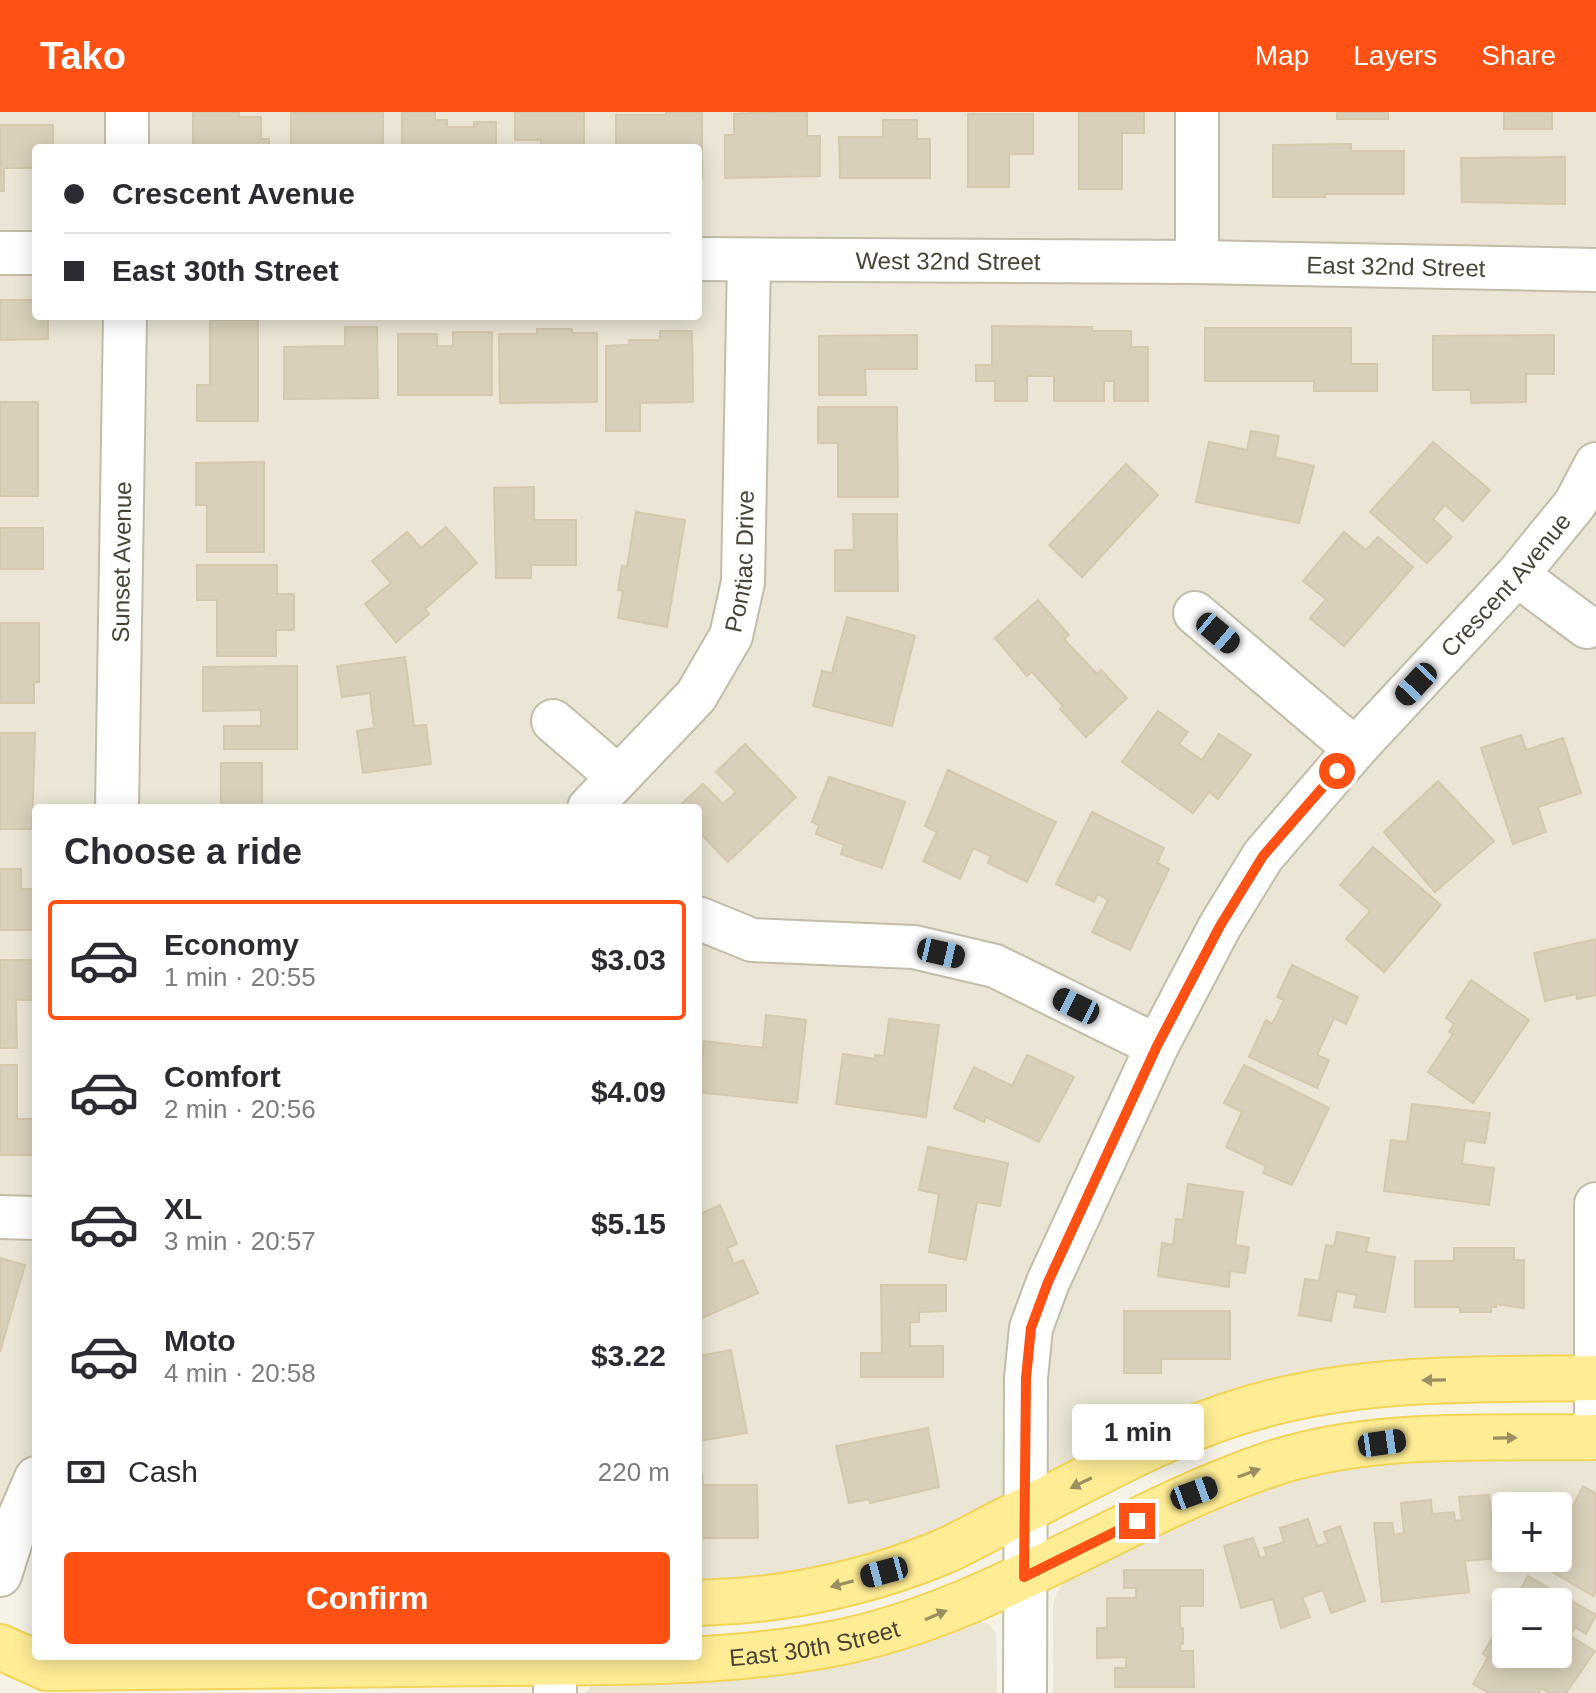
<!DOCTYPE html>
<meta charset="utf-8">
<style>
body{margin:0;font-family:Arial,sans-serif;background:#f7f7f7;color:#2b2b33;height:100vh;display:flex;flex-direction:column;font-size:30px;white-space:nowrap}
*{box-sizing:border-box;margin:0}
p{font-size:26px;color:#7c7c81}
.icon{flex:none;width:44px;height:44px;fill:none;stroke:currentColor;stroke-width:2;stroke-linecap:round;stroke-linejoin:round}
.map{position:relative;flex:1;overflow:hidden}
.details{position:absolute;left:32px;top:692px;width:670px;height:856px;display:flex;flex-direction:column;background:#fff;border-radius:8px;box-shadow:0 4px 20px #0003}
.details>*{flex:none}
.guide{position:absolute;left:32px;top:32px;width:670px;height:176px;border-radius:8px;box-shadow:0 4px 20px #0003;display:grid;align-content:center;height:176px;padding:0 32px;background:#fff}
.controls{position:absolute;left:1492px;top:1380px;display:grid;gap:16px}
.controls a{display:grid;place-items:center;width:80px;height:80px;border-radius:8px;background:#fff;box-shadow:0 4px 20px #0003;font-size:40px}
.end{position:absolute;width:36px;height:36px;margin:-18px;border:10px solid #ff5114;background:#fff;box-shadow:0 0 0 4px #fff}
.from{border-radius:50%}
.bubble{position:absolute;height:56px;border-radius:8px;background:#fff;box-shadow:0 4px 20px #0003;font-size:26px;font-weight:800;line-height:56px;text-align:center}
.car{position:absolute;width:24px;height:48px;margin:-24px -12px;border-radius:10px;box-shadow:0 0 6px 2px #0007;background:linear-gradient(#222 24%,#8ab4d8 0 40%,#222 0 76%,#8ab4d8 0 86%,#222 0)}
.guide b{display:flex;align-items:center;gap:28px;height:76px;font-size:30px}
.guide b+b{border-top:2px solid #e1e1e2}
.guide i{width:20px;height:20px;background:#2b2b33}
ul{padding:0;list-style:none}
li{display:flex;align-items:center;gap:24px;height:120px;margin:0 16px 12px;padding:0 16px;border:4px solid transparent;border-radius:8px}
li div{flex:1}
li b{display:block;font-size:30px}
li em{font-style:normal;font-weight:800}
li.on{border-color:#ff5114}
li>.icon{width:72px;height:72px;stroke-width:1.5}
h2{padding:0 32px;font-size:36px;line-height:96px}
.pay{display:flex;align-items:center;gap:20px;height:88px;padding:0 32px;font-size:30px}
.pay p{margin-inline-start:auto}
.button{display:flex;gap:16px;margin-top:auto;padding:16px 32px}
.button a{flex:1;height:92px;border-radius:8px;background:#ff5114;color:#fff;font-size:32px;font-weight:800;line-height:92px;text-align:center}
header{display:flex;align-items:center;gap:48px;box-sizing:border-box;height:112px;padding:0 40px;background:#ff5114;color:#fff}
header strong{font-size:38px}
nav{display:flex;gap:44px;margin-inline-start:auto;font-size:28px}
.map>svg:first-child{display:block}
.residential{fill:#eae5d4;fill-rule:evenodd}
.building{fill:#d8d0ba;stroke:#d4c9ad;stroke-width:2}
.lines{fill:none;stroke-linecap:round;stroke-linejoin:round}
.minor-casing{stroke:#c2bca8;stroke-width:46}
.major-casing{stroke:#f2d558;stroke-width:48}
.minor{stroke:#fff;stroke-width:42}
.major{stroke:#ffed96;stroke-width:44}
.oneway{fill:#9b9061}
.route{stroke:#ff5114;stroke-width:10}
.labels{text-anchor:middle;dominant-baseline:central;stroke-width:6;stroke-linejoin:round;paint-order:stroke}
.street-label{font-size:24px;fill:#494335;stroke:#fff}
</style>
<header>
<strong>Tako</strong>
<nav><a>Map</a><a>Layers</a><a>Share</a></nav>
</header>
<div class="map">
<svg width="1596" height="1581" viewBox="0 0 1596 1581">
<rect width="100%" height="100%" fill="#f5f2e6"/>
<g class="residential">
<path d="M 0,0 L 1596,0 L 1596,1248 L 1470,1250 L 981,1405 L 834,1456 L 698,1475 L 698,696 L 36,696 L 36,1416 L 0,1406 ZM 36,36 L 698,36 L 698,204 L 36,204 Z"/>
<path d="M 1596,1341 L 1596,1581 L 1053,1581 L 1053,1494 L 1057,1480 L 1064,1471 L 1247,1375 L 1398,1346 ZM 1506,1394 L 1558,1394 L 1558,1446 L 1506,1446 ZM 1506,1490 L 1558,1490 L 1558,1542 L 1506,1542 Z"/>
<polygon points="978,1509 989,1512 996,1522 997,1581 586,1581 594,1570"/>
</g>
<g class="building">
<polygon points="193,0 239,0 239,5 261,5 261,27 269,27 269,36 193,36"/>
<polygon points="402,0 435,0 435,8 447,8 447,15 474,15 474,10 496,10 496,36 402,36"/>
<polygon points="515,0 584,0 584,36 541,36 541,28 515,28"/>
<polygon points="666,0 702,0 702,67 698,67 698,36 616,36 616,3 666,3"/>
<polygon points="779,0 807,0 807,24 820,24 820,64 725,66 725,23 734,23 734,2"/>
<polygon points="1079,0 1144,0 1144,21 1122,21 1122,77 1079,77"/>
<rect x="1337" y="0" width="51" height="7"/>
<rect x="1504" y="0" width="48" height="17"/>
<rect x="291" y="1" width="92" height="35"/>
<polygon points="968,2 1033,2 1033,42 1009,42 1009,75 968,75"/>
<polygon points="883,8 917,8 917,27 930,27 930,66 840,66 839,25 883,25"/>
<polygon points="0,13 53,13 53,36 36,36 36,56 4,56 4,79 0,79"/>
<polygon points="1351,32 1351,39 1404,39 1404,82 1325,82 1325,85 1273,85 1273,33"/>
<polygon points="1565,45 1565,92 1462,90 1461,46"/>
<polygon points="0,188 36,188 36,204 48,204 48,227 0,228"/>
<polygon points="210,208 258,208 258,309 197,309 197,273 210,273"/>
<polygon points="992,214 1092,215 1092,219 1131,219 1131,235 1148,235 1148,289 1114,289 1114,269 1104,269 1104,289 1054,289 1054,264 1027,264 1027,289 995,289 995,269 976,269 976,253 992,253"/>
<polygon points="345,215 377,215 378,286 284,287 284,235 345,234"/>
<polygon points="1205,216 1351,216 1351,252 1377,252 1377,279 1314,279 1314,269 1205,269"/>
<polygon points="537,217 572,217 572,221 597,221 597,290 500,291 499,222 537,222"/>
<polygon points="660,219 692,219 693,290 640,291 640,319 606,319 606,234 629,233 629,228 660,228"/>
<polygon points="453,220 492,220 492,283 398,283 398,222 437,222 437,234 453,234"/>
<polygon points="917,223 917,257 865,257 866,283 819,283 819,224"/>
<polygon points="1554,223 1554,262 1526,262 1526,290 1471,291 1471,278 1433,278 1433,224"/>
<rect x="0" y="290" width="38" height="94"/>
<polygon points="818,295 897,295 898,385 838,385 838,331 818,331"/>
<polygon points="1251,319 1279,324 1275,345 1314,354 1299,411 1196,390 1209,330 1247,338"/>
<polygon points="1433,330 1490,378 1463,409 1445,393 1433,407 1452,425 1427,451 1370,400"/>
<polygon points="264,350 264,440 207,440 207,393 196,393 196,351"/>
<polygon points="1126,352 1158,383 1082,465 1049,433"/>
<polygon points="534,375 534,408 576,408 576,453 531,453 531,466 496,466 494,376"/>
<polygon points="636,400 685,408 667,515 618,506 623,479 618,478 622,454 627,455"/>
<polygon points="853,402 897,402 898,479 835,479 835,438 854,438"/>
<polygon points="446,415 477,451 425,497 429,502 396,530 365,492 391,471 372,449 407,420 421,436"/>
<rect x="0" y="416" width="43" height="41"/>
<polygon points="1344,420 1366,438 1378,425 1413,455 1344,534 1310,506 1326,487 1303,469"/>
<polygon points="197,453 277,453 277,482 294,482 294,518 276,518 276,544 217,544 217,488 197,488"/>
<polygon points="1038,488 1069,523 1064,527 1097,562 1101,558 1127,586 1086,625 1060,597 1063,594 1032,560 1027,564 995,526"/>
<polygon points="847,505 915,524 892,614 813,594 822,559 832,561"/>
<polygon points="0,511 39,511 39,570 34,570 34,591 0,591"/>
<polygon points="405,545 414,614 426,613 431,652 363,661 357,619 374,616 370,581 342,585 337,554"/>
<polygon points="297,554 297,637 224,637 224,614 261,614 261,598 203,599 203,555"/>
<polygon points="1158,599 1188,620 1179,632 1202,648 1219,622 1251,643 1218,687 1209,680 1193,701 1122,650"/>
<polygon points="0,621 35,621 32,717 0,717"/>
<polygon points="1521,623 1526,638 1563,626 1581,681 1538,695 1546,720 1513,732 1481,636"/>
<polygon points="745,632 796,685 728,750 698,719 698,696 677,696 703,672 723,692 736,680 716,660"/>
<rect x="221" y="651" width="41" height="45"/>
<polygon points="948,658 1056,710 1027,770 988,751 991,744 973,736 960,767 923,749 937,720 925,714"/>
<polygon points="829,665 905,690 882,756 841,742 844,733 816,722 819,713 812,710"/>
<polygon points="1438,669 1494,729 1435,780 1384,720"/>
<polygon points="1092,700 1164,736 1157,751 1169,757 1130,838 1092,820 1108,788 1098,782 1094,790 1056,772"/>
<polygon points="1373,735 1441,793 1384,860 1346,827 1370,799 1340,773"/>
<polygon points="0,757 21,757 21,777 36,777 36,818 0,818"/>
<polygon points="1596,827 1596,883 1577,887 1576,882 1545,889 1534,841"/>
<polygon points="0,848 36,848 36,888 16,888 17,936 0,936"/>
<polygon points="1292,853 1358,885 1346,912 1334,906 1317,943 1329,948 1317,976 1249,945 1266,908 1272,912 1284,888 1277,885"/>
<polygon points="1471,868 1529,908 1473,991 1428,960 1453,922 1449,920 1454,912 1446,906"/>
<polygon points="766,903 806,908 797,991 698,980 704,929 763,936"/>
<polygon points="889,907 939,913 926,1005 836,992 843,942 875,947 875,943 884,944"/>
<polygon points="1027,943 1074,965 1039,1030 986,1005 984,1010 954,996 974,955 1012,974"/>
<polygon points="0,953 17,953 17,1007 35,1007 35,1043 0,1043"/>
<polygon points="1244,953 1329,996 1292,1073 1263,1061 1266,1054 1226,1035 1242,1000 1224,991"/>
<polygon points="1412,992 1490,1001 1485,1031 1465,1028 1462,1052 1494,1056 1489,1093 1384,1079 1391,1028 1407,1030"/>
<polygon points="928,1035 1008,1051 1000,1094 977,1090 966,1148 929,1140 939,1082 919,1078"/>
<polygon points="1188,1072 1243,1080 1235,1133 1249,1135 1245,1161 1230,1159 1229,1175 1158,1164 1162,1131 1173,1133 1176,1107 1183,1108"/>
<polygon points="720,1093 737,1132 727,1136 734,1152 743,1148 758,1181 698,1208 698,1103"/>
<polygon points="1337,1120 1369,1126 1366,1140 1395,1145 1385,1200 1354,1195 1357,1183 1337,1179 1331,1209 1299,1203 1305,1167 1319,1169 1326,1133 1334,1134"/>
<polygon points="1454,1136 1514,1136 1514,1148 1524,1148 1524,1196 1496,1192 1496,1195 1491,1195 1491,1200 1460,1200 1460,1195 1415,1195 1415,1149 1454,1149"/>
<polygon points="0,1146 25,1153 0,1240"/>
<polygon points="881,1173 946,1173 946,1199 919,1200 919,1210 910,1210 910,1234 943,1234 943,1265 861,1265 861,1241 882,1241"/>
<polygon points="1124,1199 1230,1199 1230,1247 1161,1247 1161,1261 1124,1261"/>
<polygon points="731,1238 747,1321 698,1329 698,1244"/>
<polygon points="928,1316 939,1375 870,1391 869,1387 849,1391 836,1334"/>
<polygon points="698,1362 702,1362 703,1373 757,1373 758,1426 698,1426"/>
<polygon points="1583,1374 1596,1382 1596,1479 1593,1484 1544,1455 1549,1446 1558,1446 1558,1424"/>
<polygon points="1489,1383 1496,1446 1465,1449 1469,1480 1382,1490 1374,1411 1392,1411 1394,1423 1404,1421 1401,1391 1431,1388 1432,1402 1454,1400 1455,1409 1462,1408 1459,1385"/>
<polygon points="1308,1407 1317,1434 1328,1431 1324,1420 1340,1414 1365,1489 1331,1501 1323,1478 1302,1485 1310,1505 1281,1516 1273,1487 1241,1496 1224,1434 1253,1426 1260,1446 1267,1444 1264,1436 1284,1430 1280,1416"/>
<polygon points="1124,1458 1203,1458 1203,1494 1180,1494 1180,1516 1183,1516 1183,1532 1180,1532 1180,1539 1193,1539 1194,1575 1115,1575 1115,1556 1126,1556 1126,1545 1097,1546 1097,1516 1107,1516 1107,1486 1136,1486 1136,1476 1124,1476"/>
<polygon points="1528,1464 1596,1503 1586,1522 1575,1515 1570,1524 1595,1539 1566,1581 1549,1581 1541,1576 1539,1581 1489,1581 1473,1572 1488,1545 1483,1542 1499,1513 1506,1517 1506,1542 1558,1542 1558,1490 1513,1490"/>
</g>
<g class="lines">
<g class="minor-casing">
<g id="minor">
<polyline points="1197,0 1197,150"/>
<polyline points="127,36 127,0"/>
<polyline points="0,141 36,141"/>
<path id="s1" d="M 698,147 L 1197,150 L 1596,158"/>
<polyline points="1517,463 1587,515"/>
<polyline points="1195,501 1355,637"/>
<polyline points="553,609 618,665"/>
<path id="s2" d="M 117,696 L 125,204"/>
<path id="s3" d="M 589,696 L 696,584 L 731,524 L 743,470 L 749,148"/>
<polyline points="698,806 752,828 914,835 995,854 1157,934"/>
<polyline points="1596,1092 1596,1305"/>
<polyline points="0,1105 36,1106"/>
<polyline points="0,1463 17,1410 36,1366"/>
<polyline points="555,1544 555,1581"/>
<path id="s4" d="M 1025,1581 L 1026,1266 L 1031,1216 L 1048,1170 L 1157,934 L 1220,814 L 1263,744 L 1355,637 L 1517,463 L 1575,392 L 1596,352"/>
</g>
</g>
<g class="major-casing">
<g id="major">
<path d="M 698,1491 C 780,1489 864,1472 940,1441 C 960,1433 980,1421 1000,1411 C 1082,1370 1170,1318 1259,1294 C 1369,1263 1483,1268 1596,1266"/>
<path id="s5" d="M 0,1535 L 47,1556 C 196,1554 345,1552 494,1551 C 608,1550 724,1553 837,1531 C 992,1500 1122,1402 1271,1352 C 1374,1318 1489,1327 1596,1325"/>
</g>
</g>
<use href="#minor" class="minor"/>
<use href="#major" class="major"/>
</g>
<defs><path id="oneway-solid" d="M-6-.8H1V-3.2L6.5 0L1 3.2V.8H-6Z" transform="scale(2)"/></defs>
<g class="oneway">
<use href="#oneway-solid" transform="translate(1434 1268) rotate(179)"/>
<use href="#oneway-solid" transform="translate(1505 1326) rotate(-1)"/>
<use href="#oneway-solid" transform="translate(1249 1361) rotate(-20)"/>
<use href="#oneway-solid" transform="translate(1081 1371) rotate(154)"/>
<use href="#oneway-solid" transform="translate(842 1472) rotate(165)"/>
<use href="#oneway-solid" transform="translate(936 1503) rotate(-23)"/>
</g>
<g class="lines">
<polyline class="route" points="1137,1409 1024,1465 1026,1266 1031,1216 1048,1170 1157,934 1220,814 1263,744 1337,659"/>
</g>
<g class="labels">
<g class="street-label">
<text stroke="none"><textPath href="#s1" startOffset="250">West 32nd Street</textPath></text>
<text stroke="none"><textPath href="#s1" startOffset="698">East 32nd Street</textPath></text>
<text stroke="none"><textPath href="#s3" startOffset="300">Pontiac Drive</textPath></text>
<text stroke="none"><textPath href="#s2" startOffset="246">Sunset Avenue</textPath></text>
<text stroke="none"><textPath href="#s4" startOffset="1256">Crescent Avenue</textPath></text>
<text stroke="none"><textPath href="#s5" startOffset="820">East 30th Street</textPath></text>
</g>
</g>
</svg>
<div class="controls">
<a>+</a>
<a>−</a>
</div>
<i class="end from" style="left:1337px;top:659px"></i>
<i class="end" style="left:1137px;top:1409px"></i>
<div class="bubble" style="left:1072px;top:1292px;width:132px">1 min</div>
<i class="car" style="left:1218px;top:521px;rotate:130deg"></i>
<i class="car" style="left:1416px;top:572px;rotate:223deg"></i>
<i class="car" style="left:941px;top:841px;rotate:103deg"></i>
<i class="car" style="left:1076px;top:894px;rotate:296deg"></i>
<i class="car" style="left:1382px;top:1331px;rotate:82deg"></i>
<i class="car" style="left:1194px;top:1381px;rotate:70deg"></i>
<i class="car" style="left:884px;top:1460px;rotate:255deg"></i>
<div class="guide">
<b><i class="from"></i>Crescent Avenue</b>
<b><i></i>East 30th Street</b>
</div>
<section class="details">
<h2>Choose a ride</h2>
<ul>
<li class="on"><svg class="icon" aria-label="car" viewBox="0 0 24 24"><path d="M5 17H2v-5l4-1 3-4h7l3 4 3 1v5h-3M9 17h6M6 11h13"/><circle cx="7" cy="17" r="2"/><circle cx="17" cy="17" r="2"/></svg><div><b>Economy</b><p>1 min · 20:55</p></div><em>$3.03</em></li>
<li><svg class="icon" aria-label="car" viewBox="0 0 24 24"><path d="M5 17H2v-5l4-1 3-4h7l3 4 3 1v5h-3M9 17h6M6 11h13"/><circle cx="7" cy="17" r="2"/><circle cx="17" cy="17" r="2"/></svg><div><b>Comfort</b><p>2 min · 20:56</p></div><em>$4.09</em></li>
<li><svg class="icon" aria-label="car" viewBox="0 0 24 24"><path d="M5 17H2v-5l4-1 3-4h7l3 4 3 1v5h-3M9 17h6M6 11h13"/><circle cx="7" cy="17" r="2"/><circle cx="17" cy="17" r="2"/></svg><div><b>XL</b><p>3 min · 20:57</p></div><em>$5.15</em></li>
<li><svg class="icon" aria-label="car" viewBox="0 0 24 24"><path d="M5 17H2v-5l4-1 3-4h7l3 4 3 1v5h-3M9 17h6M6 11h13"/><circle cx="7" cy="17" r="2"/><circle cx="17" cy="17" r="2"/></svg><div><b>Moto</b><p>4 min · 20:58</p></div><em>$3.22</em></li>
</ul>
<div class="pay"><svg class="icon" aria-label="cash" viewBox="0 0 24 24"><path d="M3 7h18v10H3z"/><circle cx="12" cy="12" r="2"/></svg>Cash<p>220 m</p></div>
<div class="button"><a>Confirm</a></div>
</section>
</div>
